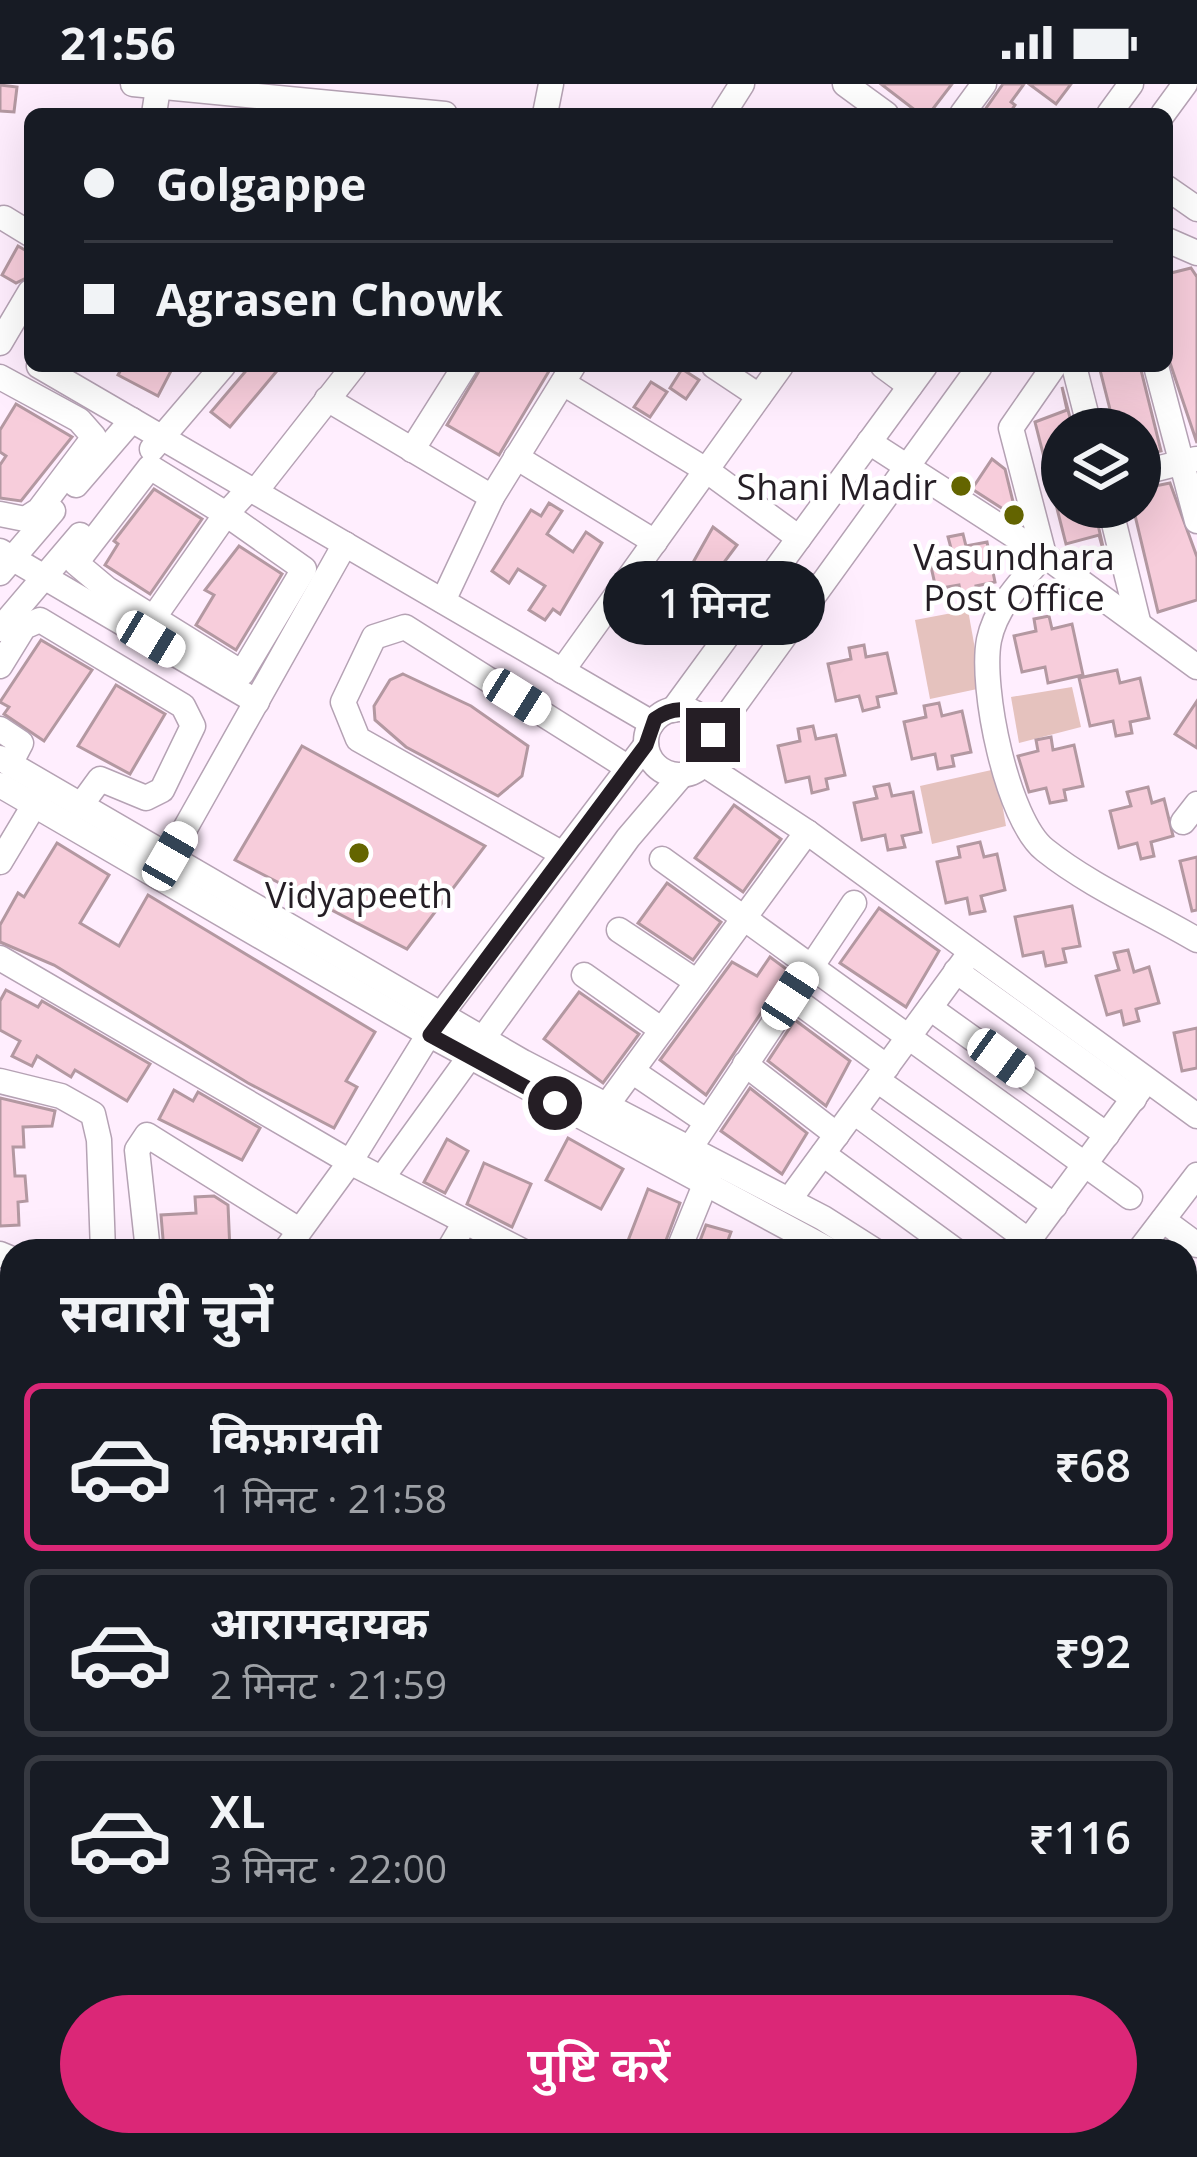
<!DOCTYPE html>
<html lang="hi">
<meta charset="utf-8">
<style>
body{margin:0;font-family:"Open Sans","Noto Sans Devanagari",sans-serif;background:#242831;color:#f1f3f6;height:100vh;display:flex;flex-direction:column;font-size:45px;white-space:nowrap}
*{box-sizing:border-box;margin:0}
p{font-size:39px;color:#9ea1a6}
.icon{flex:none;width:66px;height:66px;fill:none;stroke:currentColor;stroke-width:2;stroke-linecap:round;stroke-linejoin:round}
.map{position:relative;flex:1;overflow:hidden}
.panel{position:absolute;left:0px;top:1155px;width:1197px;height:918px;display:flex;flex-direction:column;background:#171b24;border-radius:36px 36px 0 0;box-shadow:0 12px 48px #0002}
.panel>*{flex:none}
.banner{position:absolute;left:24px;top:24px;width:1149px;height:264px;border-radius:18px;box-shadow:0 12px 48px #0002;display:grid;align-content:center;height:264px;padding:0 60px;background:#171b24}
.fabs{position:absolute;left:1041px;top:324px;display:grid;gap:24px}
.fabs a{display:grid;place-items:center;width:120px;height:120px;border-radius:50%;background:#171b24;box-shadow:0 12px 48px #0002;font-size:60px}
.end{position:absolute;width:54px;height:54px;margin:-27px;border:15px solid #251e25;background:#fff;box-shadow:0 0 0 6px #fff}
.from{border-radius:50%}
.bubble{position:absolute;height:84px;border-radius:42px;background:#171b24;box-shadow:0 12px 48px #0002;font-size:39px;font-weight:600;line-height:84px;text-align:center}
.car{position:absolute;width:36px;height:72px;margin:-36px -18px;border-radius:15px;box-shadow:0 0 9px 3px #0007;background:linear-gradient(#fff 24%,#345 0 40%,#fff 0 76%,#345 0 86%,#fff 0)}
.banner b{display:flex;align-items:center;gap:42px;height:114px;font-size:45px}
.banner b+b{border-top:3px solid #363941}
.banner i{width:30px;height:30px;background:#f1f3f6}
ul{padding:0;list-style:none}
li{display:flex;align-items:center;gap:36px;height:168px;margin:0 24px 18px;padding:0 36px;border:6px solid #363941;border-radius:18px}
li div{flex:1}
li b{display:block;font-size:45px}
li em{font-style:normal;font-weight:600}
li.current{border-color:#db2777}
li>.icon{width:108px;height:108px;stroke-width:1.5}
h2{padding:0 60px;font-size:54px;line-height:144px}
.primary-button{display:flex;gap:24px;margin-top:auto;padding:24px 60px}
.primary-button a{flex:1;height:138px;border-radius:72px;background:#db2777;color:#fff;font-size:48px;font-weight:600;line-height:138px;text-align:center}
.status{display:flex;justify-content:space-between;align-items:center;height:84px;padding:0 60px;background:#171b24;direction:ltr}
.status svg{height:33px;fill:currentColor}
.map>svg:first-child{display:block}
.green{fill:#e5c2be}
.building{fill:#f7cddb;stroke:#b398a1;stroke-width:3}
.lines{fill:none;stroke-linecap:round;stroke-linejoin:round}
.minor-casing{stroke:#b5a2b4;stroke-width:27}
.minor{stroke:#fff;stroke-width:24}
.route{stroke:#251e25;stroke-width:15}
.poi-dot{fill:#646500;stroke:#fff;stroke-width:4.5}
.labels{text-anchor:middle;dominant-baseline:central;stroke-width:9;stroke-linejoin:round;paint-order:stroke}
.poi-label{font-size:36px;fill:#251e25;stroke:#fff}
</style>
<div class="status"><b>21:56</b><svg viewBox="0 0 49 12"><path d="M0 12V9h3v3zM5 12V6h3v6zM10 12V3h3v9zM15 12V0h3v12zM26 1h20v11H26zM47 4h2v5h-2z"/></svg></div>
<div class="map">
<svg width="1197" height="2073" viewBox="0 0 1197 2073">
<rect width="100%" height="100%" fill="#ffeefe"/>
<g class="green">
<polygon points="968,526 982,604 930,615 915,536"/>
<polygon points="1072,603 1081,643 1019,659 1011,613"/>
<polygon points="996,685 1006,742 932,760 920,702"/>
<polygon points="553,2061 647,2061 668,2073 552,2073"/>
</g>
<g class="building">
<polygon points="881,0 952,0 929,30 920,30"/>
<polygon points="1003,0 1024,0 1011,18 1015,21 1009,30 982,30"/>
<polygon points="1029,0 1071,0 1056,20"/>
<polygon points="0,1 17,3 14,28 0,27"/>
<polygon points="18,162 30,169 30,192 16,199 2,191"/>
<polygon points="1191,184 1197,193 1197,359 1167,270 1167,190"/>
<polygon points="123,282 161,282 171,287 158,312 118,291"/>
<polygon points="250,282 281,282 230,343 211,328"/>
<polygon points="482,282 552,282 499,371 447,341"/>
<polygon points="1099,282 1140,282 1161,367 1140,372 1140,345 1115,345"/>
<polygon points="682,285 699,296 686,315 670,304"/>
<polygon points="651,298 667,308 650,333 634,323"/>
<polygon points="1062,303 1073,345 1062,345 1062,423 1094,423 1106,476 1099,451 1066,460 1035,338 1067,326"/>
<polygon points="16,320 72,353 21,417 0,414 0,381 6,372 0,368 0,346"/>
<polygon points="992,375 1005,385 1017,434 972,405"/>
<polygon points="1170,399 1197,473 1197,516 1158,528 1133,423 1140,423 1140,405"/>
<polygon points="154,405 202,435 150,510 105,481 118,460 114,457"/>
<polygon points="549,419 562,427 547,450 573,468 586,448 602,459 560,530 553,525 545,536 529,526 545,502 518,485 509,499 492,487 531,426 541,432"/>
<polygon points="713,443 737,461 711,496 691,482"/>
<polygon points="963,450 966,462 987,458 995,498 976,502 978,512 962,516 959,501 936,505 928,469 951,464 948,453"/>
<polygon points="239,462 282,490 236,566 196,541 214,511 205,506"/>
<polygon points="1049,532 1052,545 1072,540 1083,591 1048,599 1045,583 1022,588 1014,552 1036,547 1034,535"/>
<polygon points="41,556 92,586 44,657 4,630 9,623 0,618"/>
<polygon points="864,561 866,573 887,569 896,609 877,613 879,623 863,627 859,612 836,617 828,580 851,575 849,564"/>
<polygon points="1117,586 1120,599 1140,594 1149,634 1130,638 1132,649 1116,652 1113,637 1090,642 1079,594"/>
<polygon points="403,590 471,622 528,662 522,692 498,712 406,663 375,636 374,622 390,596"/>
<polygon points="116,601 165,630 130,690 78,662"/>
<polygon points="1197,617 1197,664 1175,650"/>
<polygon points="939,619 942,632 962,627 971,668 952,672 954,682 938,685 935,670 912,675 904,638 926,633 924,622"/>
<polygon points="813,642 816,655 836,651 845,691 826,695 828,705 812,709 809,693 786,698 778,662 800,657 798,645"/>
<polygon points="1051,653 1053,666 1074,661 1083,702 1064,706 1066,716 1050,719 1046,704 1029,708 1018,672 1038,667 1036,656"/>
<polygon points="302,662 485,762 407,865 235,776"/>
<polygon points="889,700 892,712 913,708 921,748 902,752 905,763 888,766 885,751 862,756 854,719 877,714 874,703"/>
<polygon points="1148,703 1152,719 1164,715 1173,752 1151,758 1154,772 1141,775 1137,759 1119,764 1110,727 1131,722 1127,708"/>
<polygon points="734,721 781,755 743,808 695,774"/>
<polygon points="980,758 984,773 997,770 1005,806 981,812 985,827 970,830 967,814 946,819 937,778 960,773 958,763"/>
<polygon points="57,759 109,791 80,839 119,862 148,811 375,948 346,997 357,1003 334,1044 248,999 54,881 0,858 0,841 18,809 24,813"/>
<polygon points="1197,773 1197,826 1192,827 1180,777"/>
<polygon points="667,799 721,838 693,876 638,839"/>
<polygon points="1072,822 1080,862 1063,865 1066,878 1046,882 1043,868 1023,872 1015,833"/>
<polygon points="879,824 939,867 906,923 840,879"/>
<polygon points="1128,866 1134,888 1149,883 1159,919 1136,925 1139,937 1124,941 1121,927 1107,931 1096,892 1119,886 1114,869"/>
<polygon points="770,873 789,887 706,1011 660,976 732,878 757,892"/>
<polygon points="6,906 38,923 42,917 150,980 127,1017 75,986 71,993 37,972 32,982 12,972 20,957 0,946 0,917"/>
<polygon points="579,908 639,950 603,999 544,955"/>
<polygon points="795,936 850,977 826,1022 768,977"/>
<polygon points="1197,944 1197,984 1182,987 1174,949"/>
<polygon points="750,1004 807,1049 782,1090 721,1047"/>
<polygon points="174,1006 193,1017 198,1008 260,1044 242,1076 159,1035"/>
<polygon points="0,1014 55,1027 52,1042 23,1043 24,1063 13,1063 15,1092 25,1092 27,1117 18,1118 19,1141 0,1142"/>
<polygon points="568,1054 623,1085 601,1125 546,1096"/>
<polygon points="447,1055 468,1067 445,1109 424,1098"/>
<polygon points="484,1079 531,1100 512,1143 467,1120"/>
<polygon points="648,1105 680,1119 662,1167 624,1167"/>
<polygon points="214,1112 228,1121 230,1167 164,1167 161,1131 196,1129 195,1113"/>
<polygon points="706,1141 731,1148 724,1167 698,1162"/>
</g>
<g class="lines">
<g class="minor-casing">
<g id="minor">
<polyline points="133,0 445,30"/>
<polyline points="845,0 886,30"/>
<polyline points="154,30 158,4"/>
<polyline points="545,30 551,0"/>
<polyline points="723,30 742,0"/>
<polyline points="962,30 984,0"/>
<polyline points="1109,30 1131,0"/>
<polyline points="1163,30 1185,0"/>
<polyline points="1167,104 1197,125"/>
<polyline points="4,134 30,150"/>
<polyline points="1167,156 1197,169"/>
<polyline points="0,259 30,208"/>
<polyline points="39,282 652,639"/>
<polyline points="714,282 759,312"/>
<polyline points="883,282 910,302"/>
<path d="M 1054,282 L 1011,344 L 1044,471 C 1022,497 996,522 989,556 C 980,603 1007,736 1045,766 C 1090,802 1148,827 1197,856"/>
<polyline points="1074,282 1090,345"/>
<polyline points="1156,282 1197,437"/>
<polyline points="0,293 79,336 94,353 39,426 25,435 0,430"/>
<polyline points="563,299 706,386 799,454"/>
<polyline points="327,315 492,413"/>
<polyline points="869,358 1044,471 1197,583"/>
<polyline points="152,365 223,282"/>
<polyline points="412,366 465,282"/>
<polyline points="516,373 655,458"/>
<polyline points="1140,389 1196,375"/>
<polyline points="76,401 132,336"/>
<polyline points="255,408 354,282"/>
<polyline points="1110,423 1138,537"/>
<polyline points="0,467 257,618"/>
<polyline points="0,489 53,427"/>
<polyline points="443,517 492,413 573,282"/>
<polyline points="154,533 226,430 304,485 242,589 107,505 76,479 150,383 226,430 248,406"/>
<polyline points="0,545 80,451"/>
<polyline points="0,582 24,543 40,536 183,622 193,642 162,706 146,714 100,695 81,721"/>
<polyline points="562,587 781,282"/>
<circle cx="679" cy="658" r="33"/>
<polyline points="673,626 925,282"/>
<polyline points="0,645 21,659 10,680"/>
<polyline points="713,651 980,282"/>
<polyline points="0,674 523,978 823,1134 875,1167"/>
<polyline points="705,681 807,748 1197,1032"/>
<polyline points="0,701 430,951 831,1167"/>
<polyline points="1183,738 1197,720"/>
<polyline points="561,769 358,655 343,618 374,553 405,543 627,683"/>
<polyline points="662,775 1130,1113"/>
<polyline points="0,778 42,708"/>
<polyline points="164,782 345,460"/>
<polyline points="619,846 697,898"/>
<polyline points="0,874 350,1078 522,1167"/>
<polyline points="956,887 1134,1015"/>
<polyline points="584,891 662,946"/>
<polyline points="790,912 887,983"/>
<polyline points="930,924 1107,1051"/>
<polyline points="745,980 837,1051"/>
<polyline points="632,987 707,1038"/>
<polyline points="877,996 1055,1122"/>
<polyline points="0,997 61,1012 93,1030 99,1056 103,1167"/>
<polyline points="607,1021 807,748"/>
<polyline points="854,1028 1029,1157"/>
<polyline points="690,1064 854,819"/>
<polyline points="823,1070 956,1167"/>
<polyline points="382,1094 628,754 680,693"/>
<polyline points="789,1116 970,869"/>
<polyline points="1163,1136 1197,1161"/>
<polyline points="148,1167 137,1066 147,1051 299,1146"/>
<polyline points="285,1167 350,1078 442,929 646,661"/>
<polyline points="448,1167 465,1138"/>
<polyline points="678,1167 711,1086"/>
<polyline points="1021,1167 1141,1004"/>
<polyline points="1139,1167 1197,1091"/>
<polyline points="0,1170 12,1175"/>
<polyline points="0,1280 11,1248"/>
<polyline points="1185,1301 1197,1284"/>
<polyline points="0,1329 12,1333"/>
<polyline points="1185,1390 1197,1399"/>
<polyline points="0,1394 12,1399"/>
<polyline points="1185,1418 1197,1427"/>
<polyline points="0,1461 12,1443"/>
<polyline points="0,1567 12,1551"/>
<polyline points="0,1599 12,1625"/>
<polyline points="1185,1612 1197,1621"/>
<polyline points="0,1659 12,1639"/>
<polyline points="1185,1662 1197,1645"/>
<polyline points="1185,1913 1197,1896"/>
<polyline points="1185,1996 1197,1980"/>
<polyline points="233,2061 258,2073"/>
<polyline points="879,2061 897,2073"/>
<polyline points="913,2061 931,2073"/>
<polyline points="114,2064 136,2073"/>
<polyline points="45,2073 50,2061"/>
<polyline points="300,2073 302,2061"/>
<polyline points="374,2073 376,2061"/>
<polyline points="510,2073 512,2061"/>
<polyline points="535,2073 538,2061"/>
<polyline points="1070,2073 1079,2061"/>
<polyline points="1123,2073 1133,2061"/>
</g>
</g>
<use href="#minor" class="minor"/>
</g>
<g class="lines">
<path class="route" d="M 555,1019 L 430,951 L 646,661 L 655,635 C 679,618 699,625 713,651"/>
</g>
<g class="poi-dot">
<circle cx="961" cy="402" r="12"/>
<circle cx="1014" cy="431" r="12"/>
<circle cx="359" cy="769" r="12"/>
</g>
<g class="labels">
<g class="poi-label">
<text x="937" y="402" text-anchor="end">Shani Madir</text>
<text x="1014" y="472">Vasundhara<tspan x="1014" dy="41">Post Office</tspan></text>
<text x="359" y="810">Vidyapeeth</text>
</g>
</g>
</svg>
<div class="fabs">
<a><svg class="icon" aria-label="layers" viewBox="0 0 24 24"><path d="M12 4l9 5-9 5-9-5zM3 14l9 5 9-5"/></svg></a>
</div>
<i class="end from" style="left:555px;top:1019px"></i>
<i class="end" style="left:713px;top:651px"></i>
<div class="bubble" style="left:603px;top:477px;width:222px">1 मिनट</div>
<i class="car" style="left:151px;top:555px;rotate:121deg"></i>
<i class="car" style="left:517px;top:613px;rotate:122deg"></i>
<i class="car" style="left:170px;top:772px;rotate:30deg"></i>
<i class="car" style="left:790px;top:912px;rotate:33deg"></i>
<i class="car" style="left:1001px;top:974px;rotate:126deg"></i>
<div class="banner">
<b><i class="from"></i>Golgappe</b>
<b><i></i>Agrasen Chowk</b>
</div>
<section class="panel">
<h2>सवारी चुनें</h2>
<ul>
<li class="current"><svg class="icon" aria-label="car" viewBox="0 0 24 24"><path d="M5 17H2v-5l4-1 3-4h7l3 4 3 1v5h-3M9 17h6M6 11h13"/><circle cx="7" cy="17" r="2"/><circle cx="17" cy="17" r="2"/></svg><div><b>किफ़ायती</b><p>1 मिनट · 21:58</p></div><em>₹68</em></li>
<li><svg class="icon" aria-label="car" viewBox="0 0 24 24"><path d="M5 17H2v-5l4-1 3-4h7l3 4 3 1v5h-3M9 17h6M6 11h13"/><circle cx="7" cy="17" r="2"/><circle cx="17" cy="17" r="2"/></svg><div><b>आरामदायक</b><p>2 मिनट · 21:59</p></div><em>₹92</em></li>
<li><svg class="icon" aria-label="car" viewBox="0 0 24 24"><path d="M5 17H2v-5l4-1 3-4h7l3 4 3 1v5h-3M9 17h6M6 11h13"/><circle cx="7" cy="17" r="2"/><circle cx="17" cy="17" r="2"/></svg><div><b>XL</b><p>3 मिनट · 22:00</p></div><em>₹116</em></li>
</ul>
<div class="primary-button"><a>पुष्टि करें</a></div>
</section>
</div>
